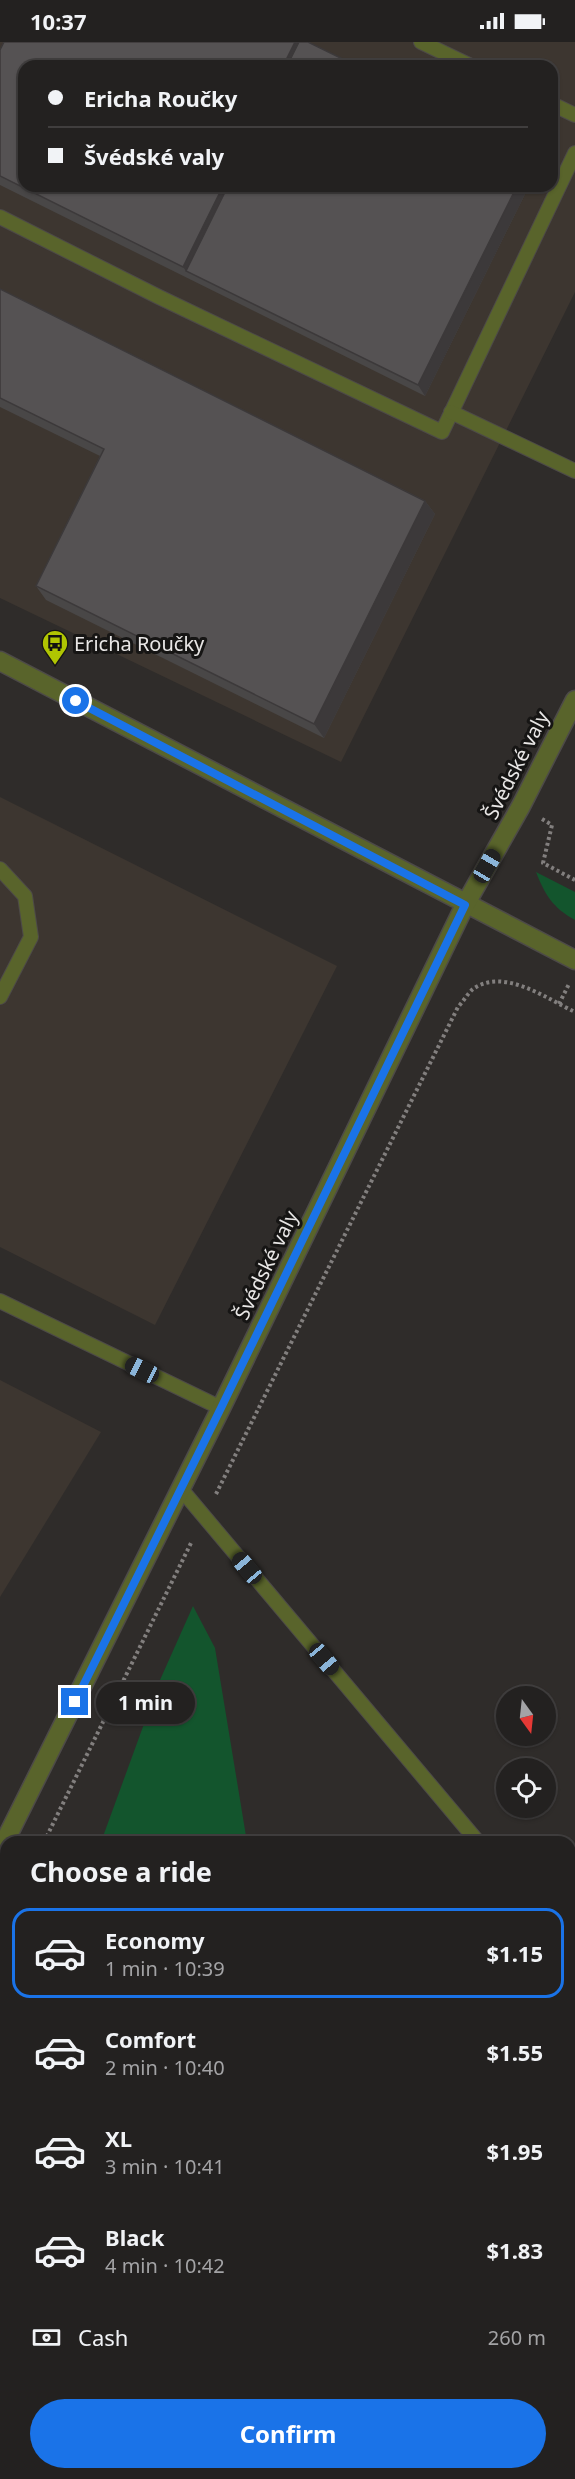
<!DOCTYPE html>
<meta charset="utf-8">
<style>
body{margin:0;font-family:"Noto Sans",sans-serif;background:#2b2929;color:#f1f3f6;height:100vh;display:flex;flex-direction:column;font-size:22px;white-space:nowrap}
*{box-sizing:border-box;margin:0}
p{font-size:20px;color:#a3a3a5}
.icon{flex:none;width:33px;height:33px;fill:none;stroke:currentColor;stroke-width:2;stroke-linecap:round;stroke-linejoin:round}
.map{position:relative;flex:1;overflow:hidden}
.side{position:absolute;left:0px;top:1794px;width:576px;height:644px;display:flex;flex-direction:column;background:#232120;border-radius:18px 18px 0 0;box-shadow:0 2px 4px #0004,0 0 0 2px #403e3e}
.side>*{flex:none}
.banner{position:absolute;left:18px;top:18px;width:540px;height:132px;border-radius:18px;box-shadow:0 2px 4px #0004,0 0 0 2px #403e3e;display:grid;align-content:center;height:132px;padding:0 30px;background:#232120}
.needle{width:39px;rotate:165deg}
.controls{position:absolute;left:496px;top:1644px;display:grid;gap:12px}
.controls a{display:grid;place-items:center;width:60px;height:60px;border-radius:50%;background:#232120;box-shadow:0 2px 4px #0004,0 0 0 2px #403e3e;font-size:30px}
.end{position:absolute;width:27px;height:27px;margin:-14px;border:8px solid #1a73e8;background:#fff;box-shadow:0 0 0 3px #fff}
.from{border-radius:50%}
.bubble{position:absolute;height:42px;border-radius:21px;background:#232120;box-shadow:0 2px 4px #0004,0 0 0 2px #403e3e;font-size:20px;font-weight:700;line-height:42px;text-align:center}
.car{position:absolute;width:18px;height:36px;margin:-18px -9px;border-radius:8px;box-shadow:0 0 4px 2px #0007;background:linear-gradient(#222 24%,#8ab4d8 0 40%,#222 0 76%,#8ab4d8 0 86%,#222 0)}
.banner b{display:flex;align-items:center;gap:21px;height:57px;font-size:22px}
.banner b+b{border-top:2px solid #403e3e}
.banner i{width:15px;height:15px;background:#f1f3f6}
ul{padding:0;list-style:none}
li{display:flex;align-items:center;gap:18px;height:90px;margin:0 12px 9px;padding:0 18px;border:3px solid transparent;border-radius:18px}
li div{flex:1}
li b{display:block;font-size:22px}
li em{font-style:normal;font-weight:700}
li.on{border-color:#1a73e8}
li>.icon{width:54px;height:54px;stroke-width:1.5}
h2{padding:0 30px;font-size:27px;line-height:72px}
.pay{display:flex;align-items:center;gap:15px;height:66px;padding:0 30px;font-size:22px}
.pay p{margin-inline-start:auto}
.action{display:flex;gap:12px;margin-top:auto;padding:12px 30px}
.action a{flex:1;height:69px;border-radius:36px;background:#1a73e8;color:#fff;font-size:24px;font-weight:700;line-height:69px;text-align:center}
.status{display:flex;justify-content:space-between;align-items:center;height:42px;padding:0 30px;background:#232120;direction:ltr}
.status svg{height:16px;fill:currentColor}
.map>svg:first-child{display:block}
.built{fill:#3d3630;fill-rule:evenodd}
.green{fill:#13552d}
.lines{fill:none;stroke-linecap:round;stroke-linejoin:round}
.lane-casing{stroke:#4d4a48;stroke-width:16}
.street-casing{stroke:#4d4a48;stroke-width:21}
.path{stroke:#827f7e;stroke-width:4;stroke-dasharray:3 3;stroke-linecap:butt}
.lane{stroke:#59642b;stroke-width:14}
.street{stroke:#59642b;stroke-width:18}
.wall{fill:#494747}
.shaded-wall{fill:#3c393a}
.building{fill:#555253;stroke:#3c393a;stroke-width:1.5}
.route{stroke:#1a73e8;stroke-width:8}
.labels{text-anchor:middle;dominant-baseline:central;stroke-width:6;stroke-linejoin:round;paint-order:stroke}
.poi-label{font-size:20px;fill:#e9e7e6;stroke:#161514;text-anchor:start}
.street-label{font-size:20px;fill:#e9e7e6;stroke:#161514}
</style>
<div class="status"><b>10:37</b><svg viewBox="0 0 49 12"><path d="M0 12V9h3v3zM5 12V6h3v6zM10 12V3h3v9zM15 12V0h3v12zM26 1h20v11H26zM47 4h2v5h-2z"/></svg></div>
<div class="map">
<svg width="575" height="2437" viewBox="0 0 575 2437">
<rect width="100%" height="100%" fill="#2f2c2a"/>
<g class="built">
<path d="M 0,0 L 575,0 L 575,250 L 341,720 L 0,556 ZM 24,24 L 552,24 L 552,144 L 24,144 Z"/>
<polygon points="0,755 337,924 155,1283 0,1205"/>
<polygon points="0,1338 101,1390 0,1555"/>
</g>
<g class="green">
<path d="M 536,830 L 575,850 L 575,878 C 553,866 545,853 536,830 Z"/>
<polygon points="193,1564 215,1606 247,1800 101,1800 160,1638"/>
<polygon points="6,2040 6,2432 413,2432 401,2437 0,2437 0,2054"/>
</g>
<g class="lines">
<g class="lane-casing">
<g id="lane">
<polyline points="421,0 471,24"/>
<polyline points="552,62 575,73"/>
<polyline points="0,175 159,255 442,390 575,111"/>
<polyline points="451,370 575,429"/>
<polyline points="0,827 25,854 31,895 0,955"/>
<polyline points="0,1259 221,1366"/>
<polyline points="181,1447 478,1800"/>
<polyline points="570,1909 575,1915"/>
</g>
</g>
<g class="street-casing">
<g id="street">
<polyline points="0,619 575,918"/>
<polyline points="0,1809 221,1366 465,863 521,764 575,658"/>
</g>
</g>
<g class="path">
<polyline points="542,777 552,783 543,821 575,838"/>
<polyline points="559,962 569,942"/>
<path d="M 216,1452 L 458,965 C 463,960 468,951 473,947 C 504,925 547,957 575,970"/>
<polyline points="44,1800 192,1499"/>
<polyline points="0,1889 6,1877"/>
</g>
<use href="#lane" class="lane"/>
<use href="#street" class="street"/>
</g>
<g class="wall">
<polygon points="0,8 24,144 529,144 425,354 0,143"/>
<polygon points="0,247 425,459 435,472 324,696 46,558 36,544 100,414 0,365"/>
</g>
<g class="shaded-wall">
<polygon points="295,0 303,0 299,24 283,24"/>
<polygon points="223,144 240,144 186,229 183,225"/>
<polygon points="517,144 529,144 425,354 418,343"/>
<polygon points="425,459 435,472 324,696 314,682"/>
<polygon points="284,2432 300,2432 297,2437 281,2437"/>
</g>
<g class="building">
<polygon points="4,0 295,0 283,24 24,24 24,144 223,144 183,225 0,134 0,8"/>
<polygon points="299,0 308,0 357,24 287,24"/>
<polygon points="228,144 517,144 418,343 186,229"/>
<polygon points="0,247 425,459 314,682 36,544 104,407 0,356"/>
<polygon points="209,2432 284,2432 281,2437 206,2437"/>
</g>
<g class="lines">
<polyline class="route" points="75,1660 221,1366 465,863 76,659"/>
</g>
<defs>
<g id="bus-pin" transform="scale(1.35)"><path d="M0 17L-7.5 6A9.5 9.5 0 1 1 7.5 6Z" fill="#b0c502" stroke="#161514"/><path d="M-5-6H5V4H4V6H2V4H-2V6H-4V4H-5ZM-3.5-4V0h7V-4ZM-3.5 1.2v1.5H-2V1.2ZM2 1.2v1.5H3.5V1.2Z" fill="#111"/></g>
</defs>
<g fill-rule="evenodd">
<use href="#bus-pin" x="55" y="601"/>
</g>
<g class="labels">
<g class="poi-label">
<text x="74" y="601">Ericha Roučky</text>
</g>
<g class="street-label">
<text transform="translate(516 723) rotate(-63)">Švédské valy</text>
<text transform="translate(266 1223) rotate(-64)">Švédské valy</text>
</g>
</g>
</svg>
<div class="controls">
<a><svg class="needle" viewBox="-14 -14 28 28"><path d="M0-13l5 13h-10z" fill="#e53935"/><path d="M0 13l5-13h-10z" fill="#a3a3a5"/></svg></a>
<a><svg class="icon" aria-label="locate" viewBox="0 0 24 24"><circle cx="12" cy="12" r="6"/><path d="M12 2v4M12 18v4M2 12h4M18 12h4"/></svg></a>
</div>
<i class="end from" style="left:76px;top:659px"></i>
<i class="end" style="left:75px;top:1660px"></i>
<div class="bubble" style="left:96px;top:1640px;width:99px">1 min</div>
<i class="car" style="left:487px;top:824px;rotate:30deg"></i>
<i class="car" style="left:142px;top:1328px;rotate:296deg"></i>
<i class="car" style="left:247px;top:1526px;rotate:320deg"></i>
<i class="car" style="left:324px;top:1617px;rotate:140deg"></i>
<div class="banner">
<b><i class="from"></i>Ericha Roučky</b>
<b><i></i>Švédské valy</b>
</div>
<section class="side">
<h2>Choose a ride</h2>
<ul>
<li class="on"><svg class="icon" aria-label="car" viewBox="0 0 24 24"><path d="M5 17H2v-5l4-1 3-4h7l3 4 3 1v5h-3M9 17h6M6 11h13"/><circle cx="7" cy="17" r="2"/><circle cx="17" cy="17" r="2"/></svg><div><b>Economy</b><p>1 min · 10:39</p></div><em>$1.15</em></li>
<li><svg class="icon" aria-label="car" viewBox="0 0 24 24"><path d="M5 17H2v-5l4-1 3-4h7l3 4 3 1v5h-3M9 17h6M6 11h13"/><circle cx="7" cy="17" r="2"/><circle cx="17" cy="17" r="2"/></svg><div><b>Comfort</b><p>2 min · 10:40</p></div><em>$1.55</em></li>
<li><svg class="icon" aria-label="car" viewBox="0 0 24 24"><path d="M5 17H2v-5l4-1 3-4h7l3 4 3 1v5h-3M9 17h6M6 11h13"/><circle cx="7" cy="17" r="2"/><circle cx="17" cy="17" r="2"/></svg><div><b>XL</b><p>3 min · 10:41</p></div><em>$1.95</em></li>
<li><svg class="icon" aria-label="car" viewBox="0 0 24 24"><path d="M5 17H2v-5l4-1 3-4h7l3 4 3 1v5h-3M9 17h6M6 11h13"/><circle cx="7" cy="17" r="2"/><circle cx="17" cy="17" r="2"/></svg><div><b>Black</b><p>4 min · 10:42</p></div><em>$1.83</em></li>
</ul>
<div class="pay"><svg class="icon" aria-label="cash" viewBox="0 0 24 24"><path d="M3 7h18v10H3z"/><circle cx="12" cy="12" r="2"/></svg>Cash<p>260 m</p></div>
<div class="action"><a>Confirm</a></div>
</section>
</div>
